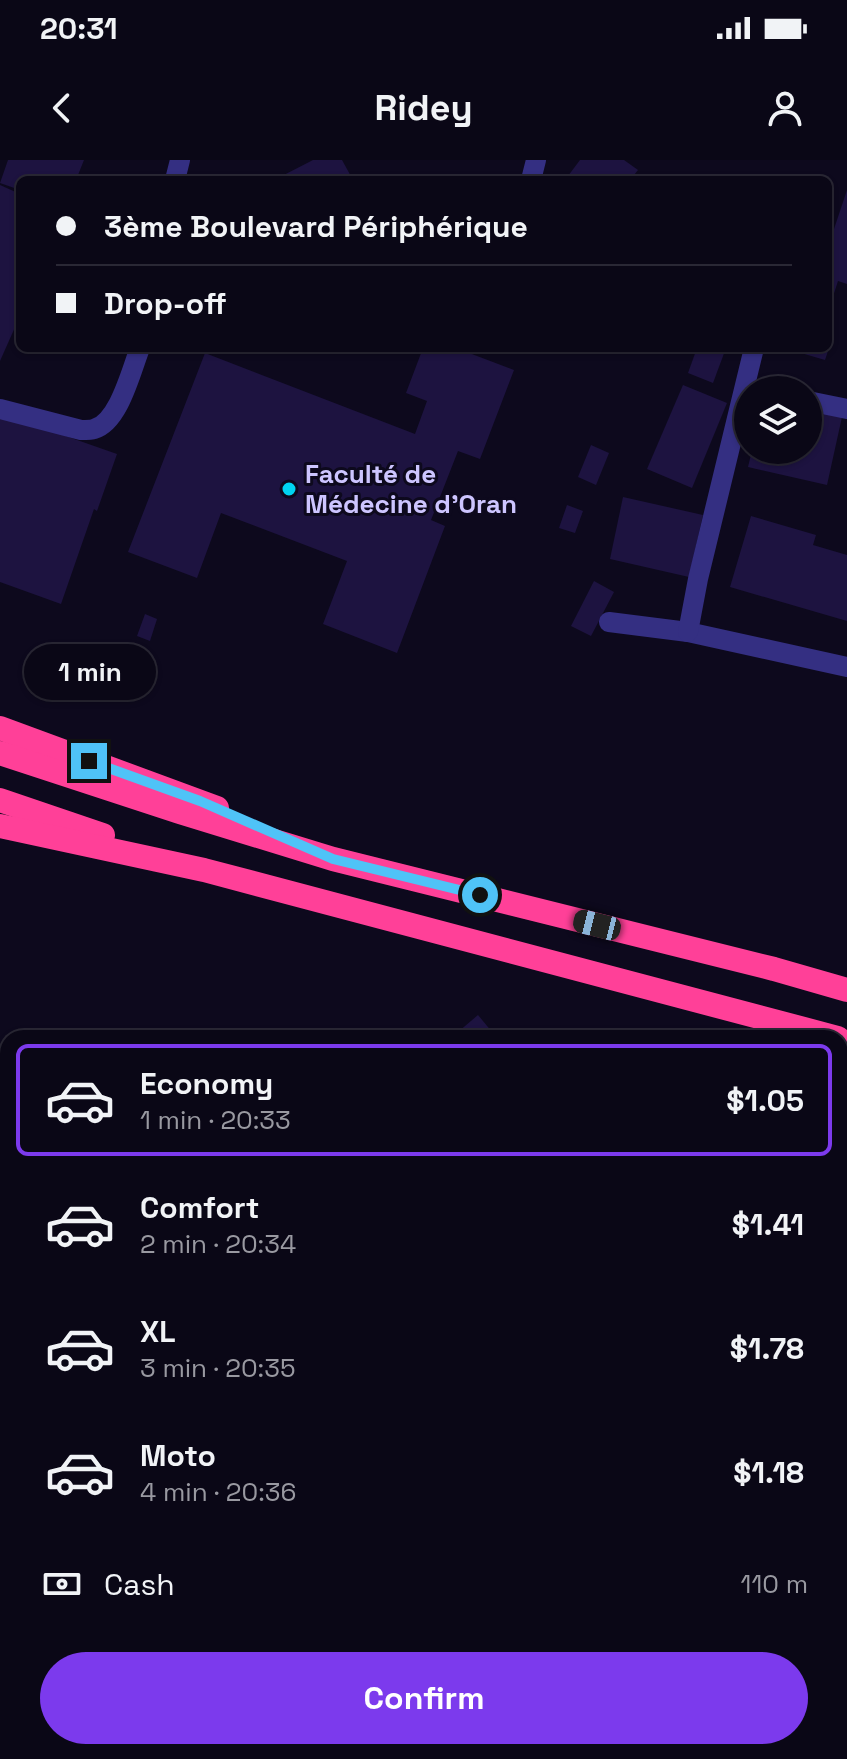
<!DOCTYPE html>
<meta charset="utf-8">
<style>
body{margin:0;font-family:"Space Grotesk",sans-serif;background:#13101f;color:#f1f3f6;height:100vh;display:flex;flex-direction:column;font-size:30px;white-space:nowrap}
*{box-sizing:border-box;margin:0}
p{font-size:26px;color:#9999a1}
.icon{flex:none;width:44px;height:44px;fill:none;stroke:currentColor;stroke-width:2;stroke-linecap:round;stroke-linejoin:round}
.map{position:relative;flex:1;overflow:hidden}
.drawer{position:absolute;left:0px;top:870px;width:848px;height:730px;display:flex;flex-direction:column;background:#0a0716;border-radius:24px 24px 0 0;box-shadow:0 2px 6px #0004,0 0 0 2px #2a2835}
.drawer>*{flex:none}
.hud{position:absolute;left:16px;top:16px;width:816px;height:176px;border-radius:12px;box-shadow:0 2px 6px #0004,0 0 0 2px #2a2835;display:grid;align-content:center;height:176px;padding:0 40px;background:#0a0716}
.tools{position:absolute;left:734px;top:216px;display:grid;gap:16px}
.tools a{display:grid;place-items:center;width:88px;height:88px;border-radius:50%;background:#0a0716;box-shadow:0 2px 6px #0004,0 0 0 2px #2a2835;font-size:40px}
.end{position:absolute;width:36px;height:36px;margin:-18px;border:10px solid #4fc3f7;background:#111;box-shadow:0 0 0 4px #111}
.from{border-radius:50%}
.bubble{position:absolute;height:56px;border-radius:28px;background:#0a0716;box-shadow:0 2px 6px #0004,0 0 0 2px #2a2835;font-size:26px;font-weight:800;line-height:56px;text-align:center}
.car{position:absolute;width:24px;height:48px;margin:-24px -12px;border-radius:10px;box-shadow:0 0 6px 2px #0007;background:linear-gradient(#222 24%,#8ab4d8 0 40%,#222 0 76%,#8ab4d8 0 86%,#222 0)}
.hud b{display:flex;align-items:center;gap:28px;height:76px;font-size:30px}
.hud b+b{border-top:2px solid #2a2835}
.hud i{width:20px;height:20px;background:#f1f3f6}
ul{padding:14px 0 0;list-style:none}
li{display:flex;align-items:center;gap:24px;height:112px;margin:0 16px 12px;padding:0 24px;border:4px solid transparent;border-radius:12px}
li div{flex:1}
li b{display:block;font-size:30px}
li em{font-style:normal;font-weight:800}
li.current{border-color:#7c3aed}
li>.icon{width:72px;height:72px;stroke-width:1.5}
.pay{display:flex;align-items:center;gap:20px;height:88px;padding:0 40px;font-size:30px}
.pay p{margin-inline-start:auto}
.action{display:flex;gap:16px;margin-top:auto;padding:16px 40px}
.action a{flex:1;height:92px;border-radius:48px;background:#7c3aed;color:#fff;font-size:32px;font-weight:800;line-height:92px;text-align:center}
.status{display:flex;justify-content:space-between;align-items:center;height:56px;padding:0 40px;background:#0a0716;direction:ltr}
.status svg{height:22px;fill:currentColor}
header{display:flex;justify-content:space-between;align-items:center;height:104px;padding:0 40px;background:#0a0716;font-size:36px;font-weight:800}
.map>svg:first-child{display:block}
.building{fill:#1d1340}
.lines{fill:none;stroke-linecap:round;stroke-linejoin:round}
.minor{stroke:#342f82;stroke-width:20}
.highway{stroke:#ff4098;stroke-width:24}
.route{stroke:#4fc3f7;stroke-width:10}
.poi-dot{fill:#00d3f0;stroke:#0d091d;stroke-width:3}
.labels{text-anchor:middle;dominant-baseline:central;stroke-width:6;stroke-linejoin:round;paint-order:stroke}
.poi-label{font-size:26px;font-weight:bold;fill:#cdc5ff;stroke:#0d091d;text-anchor:start}
</style>
<div class="status"><b>20:31</b><svg viewBox="0 0 49 12"><path d="M0 12V9h3v3zM5 12V6h3v6zM10 12V3h3v9zM15 12V0h3v12zM26 1h20v11H26zM47 4h2v5h-2z"/></svg></div>
<header><svg class="icon" aria-label="back" viewBox="0 0 24 24"><path d="M15 5l-7 7 7 7"/></svg>Ridey<svg class="icon" aria-label="person" viewBox="0 0 24 24"><circle cx="12" cy="8" r="4"/><path d="M4 21q1-7 8-7t8 7"/></svg></header>
<div class="map">
<svg width="847" height="1599" viewBox="0 0 847 1599">
<rect width="100%" height="100%" fill="#0d091d"/>
<g class="building">
<polygon points="8,0 84,0 76,20 20,20 20,30 0,23"/>
<polygon points="313,0 342,0 353,20 282,20 280,17"/>
<polygon points="580,0 624,0 638,10 630,20 565,20"/>
<polygon points="0,25 20,34 20,156 0,201"/>
<polygon points="847,30 847,124 838,121 828,152 828,87"/>
<polygon points="423,188 456,188 514,210 480,299 458,291 431,360 445,366 397,493 323,464 347,401 221,353 197,418 128,392 205,193 415,274 427,241 406,233"/>
<polygon points="697,188 726,188 713,223 688,213"/>
<polygon points="784,188 829,188 825,200"/>
<polygon points="683,225 727,243 692,328 647,309"/>
<polygon points="808,249 842,257 827,325 748,307 752,290 808,290"/>
<polygon points="0,253 117,294 97,351 94,349 61,444 0,422"/>
<polygon points="591,285 609,293 596,325 578,317"/>
<polygon points="623,337 703,355 689,417 610,399"/>
<polygon points="567,345 583,351 575,373 559,368"/>
<polygon points="751,356 816,375 813,385 847,395 847,461 730,427"/>
<polygon points="594,421 614,432 591,476 571,466"/>
<polygon points="145,454 157,459 150,481 137,476"/>
<polygon points="478,855 497,878 451,878"/>
<polygon points="8,1342 8,1420 0,1427 0,1348"/>
<polygon points="840,1410 847,1412 847,1481 840,1479"/>
<polygon points="0,1450 8,1460 8,1522 0,1528"/>
<polygon points="840,1534 847,1537 847,1575 845,1580 840,1578"/>
<polygon points="141,1592 231,1592 223,1599 133,1599"/>
<polygon points="233,1592 264,1592 269,1599 238,1599"/>
<polygon points="268,1592 333,1592 325,1599 274,1599"/>
<polygon points="524,1592 618,1592 609,1599 527,1599 522,1593"/>
</g>
<g class="lines">
<g class="minor">
<polyline points="175,20 180,0"/>
<polyline points="531,20 536,0"/>
<polyline points="808,241 847,249"/>
<path d="M 0,249 L 81,270 C 83,270 91,270 94,269 C 119,262 131,211 140,188"/>
<polyline points="609,462 688,472 847,507"/>
<polyline points="688,472 698,419 754,188"/>
<polyline points="840,1378 847,1355"/>
<polyline points="840,1430 847,1432"/>
<polyline points="840,1529 847,1531"/>
<polyline points="773,1599 775,1592"/>
</g>
<g class="highway">
<polyline points="0,568 217,648"/>
<polyline points="0,593 180,652 333,699 774,809 847,830"/>
<polyline points="0,640 103,675"/>
<polyline points="0,666 204,710 838,878"/>
</g>
</g>
<g class="lines">
<polyline class="route" points="89,601 200,641 333,699 480,735"/>
</g>
<circle class="poi-dot" cx="289" cy="329" r="8"/>
<g class="labels">
<g class="poi-label">
<text x="305" y="314">Faculté de<tspan x="305" dy="30">Médecine d'Oran</tspan></text>
</g>
</g>
</svg>
<div class="tools">
<a><svg class="icon" aria-label="layers" viewBox="0 0 24 24"><path d="M12 4l9 5-9 5-9-5zM3 14l9 5 9-5"/></svg></a>
</div>
<i class="end from" style="left:480px;top:735px"></i>
<i class="end" style="left:89px;top:601px"></i>
<div class="bubble" style="left:24px;top:484px;width:132px">1 min</div>
<i class="car" style="left:597px;top:765px;rotate:284deg"></i>
<div class="hud">
<b><i class="from"></i>3ème Boulevard Périphérique</b>
<b><i></i>Drop-off</b>
</div>
<section class="drawer">
<ul>
<li class="current"><svg class="icon" aria-label="car" viewBox="0 0 24 24"><path d="M5 17H2v-5l4-1 3-4h7l3 4 3 1v5h-3M9 17h6M6 11h13"/><circle cx="7" cy="17" r="2"/><circle cx="17" cy="17" r="2"/></svg><div><b>Economy</b><p>1 min · 20:33</p></div><em>$1.05</em></li>
<li><svg class="icon" aria-label="car" viewBox="0 0 24 24"><path d="M5 17H2v-5l4-1 3-4h7l3 4 3 1v5h-3M9 17h6M6 11h13"/><circle cx="7" cy="17" r="2"/><circle cx="17" cy="17" r="2"/></svg><div><b>Comfort</b><p>2 min · 20:34</p></div><em>$1.41</em></li>
<li><svg class="icon" aria-label="car" viewBox="0 0 24 24"><path d="M5 17H2v-5l4-1 3-4h7l3 4 3 1v5h-3M9 17h6M6 11h13"/><circle cx="7" cy="17" r="2"/><circle cx="17" cy="17" r="2"/></svg><div><b>XL</b><p>3 min · 20:35</p></div><em>$1.78</em></li>
<li><svg class="icon" aria-label="car" viewBox="0 0 24 24"><path d="M5 17H2v-5l4-1 3-4h7l3 4 3 1v5h-3M9 17h6M6 11h13"/><circle cx="7" cy="17" r="2"/><circle cx="17" cy="17" r="2"/></svg><div><b>Moto</b><p>4 min · 20:36</p></div><em>$1.18</em></li>
</ul>
<div class="pay"><svg class="icon" aria-label="cash" viewBox="0 0 24 24"><path d="M3 7h18v10H3z"/><circle cx="12" cy="12" r="2"/></svg>Cash<p>110 m</p></div>
<div class="action"><a>Confirm</a></div>
</section>
</div>
